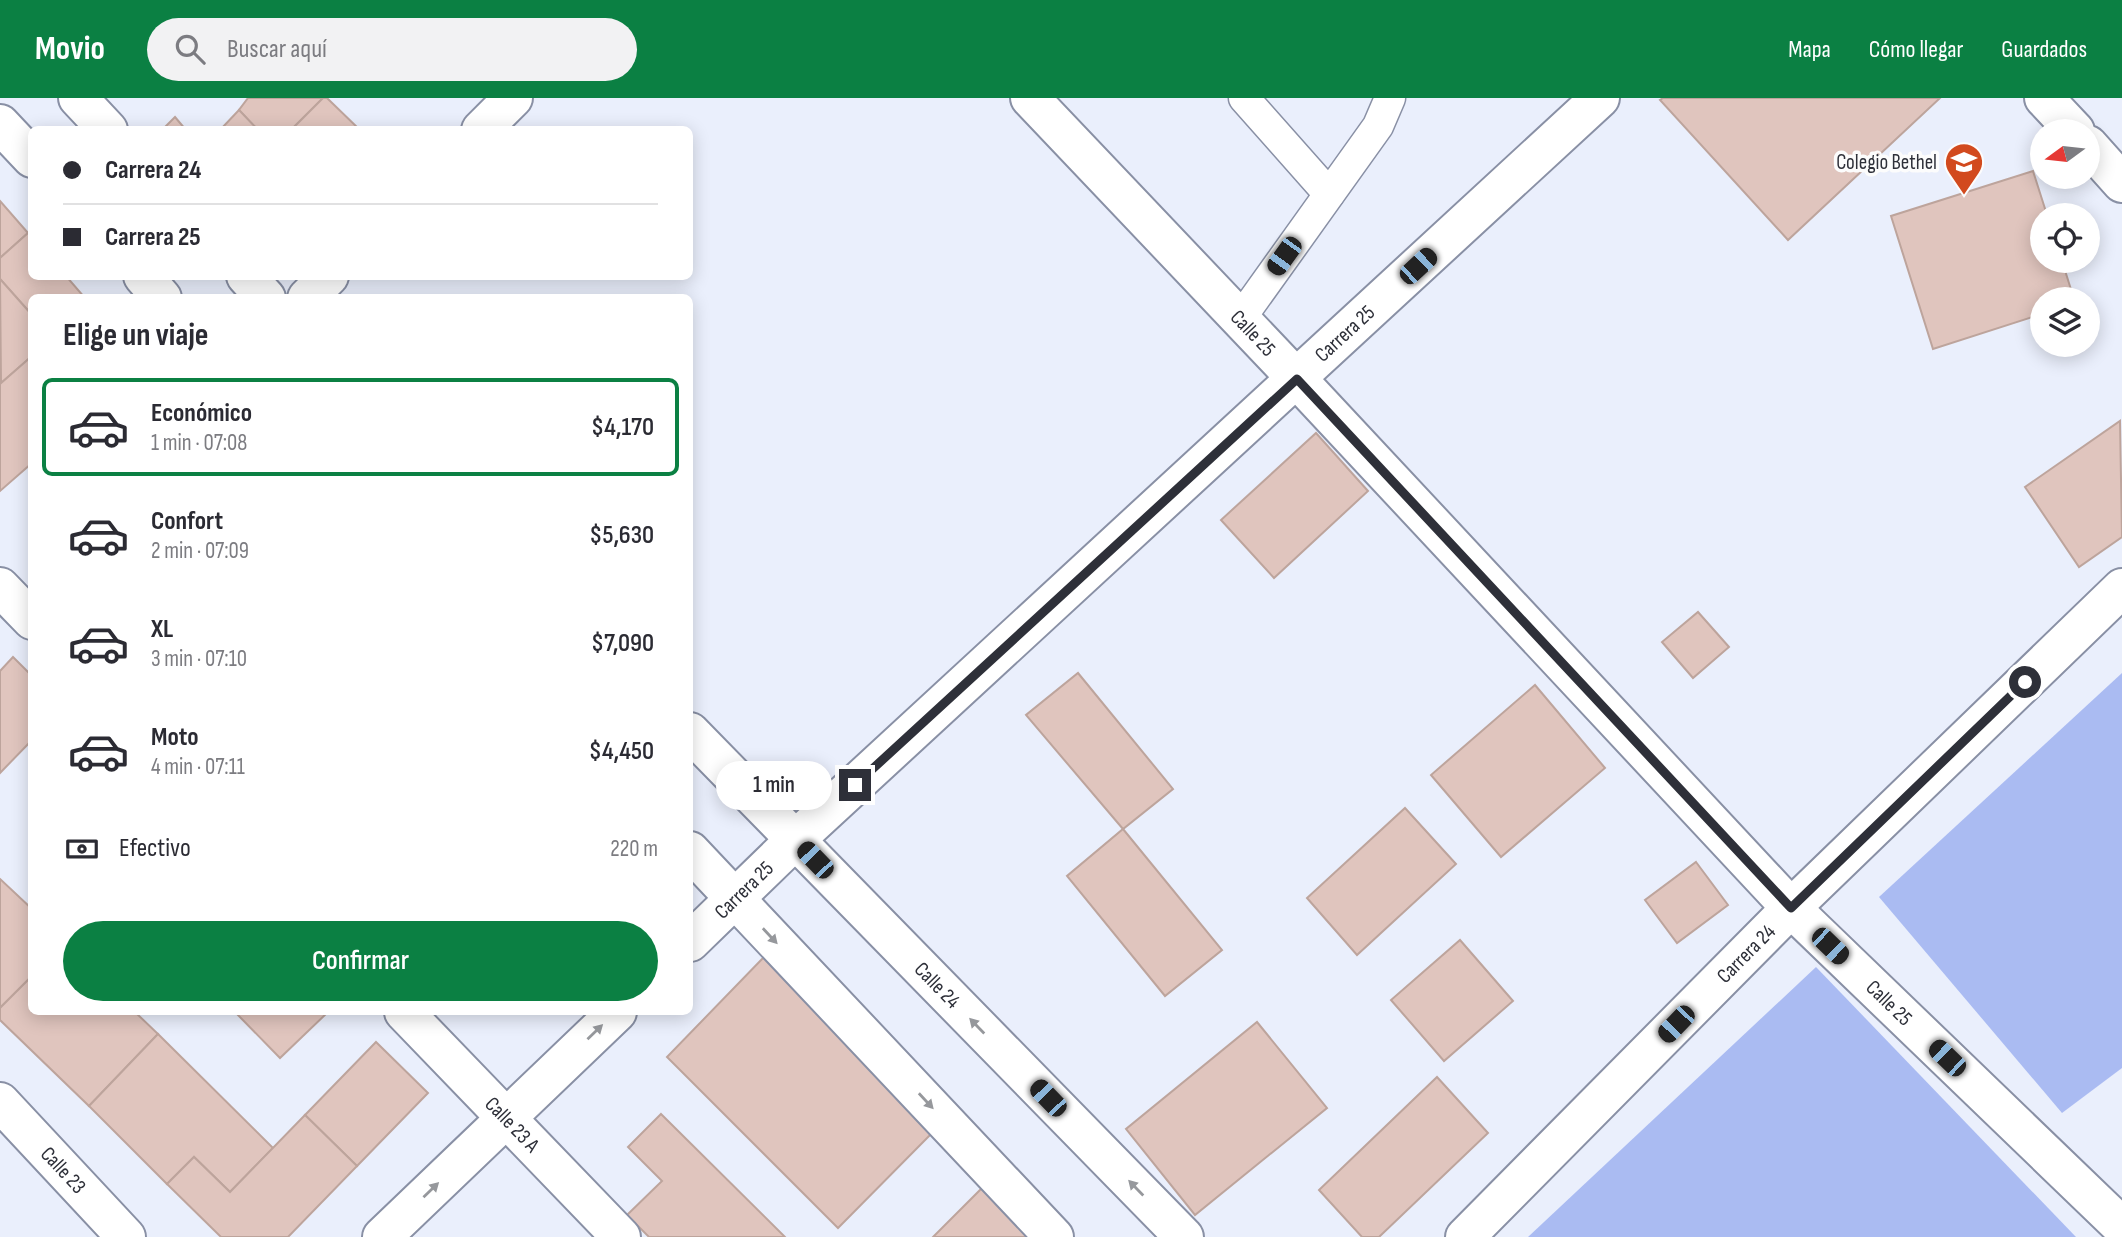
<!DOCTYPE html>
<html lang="es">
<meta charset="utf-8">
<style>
body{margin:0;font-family:"Sofia Sans Condensed",sans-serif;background:#f2f2f3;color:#2b2b33;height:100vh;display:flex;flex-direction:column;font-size:26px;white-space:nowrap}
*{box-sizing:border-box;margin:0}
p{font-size:23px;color:#7c7c81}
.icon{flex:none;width:38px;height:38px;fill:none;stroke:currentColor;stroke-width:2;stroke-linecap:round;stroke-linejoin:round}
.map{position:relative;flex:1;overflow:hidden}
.panel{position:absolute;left:28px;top:196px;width:665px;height:721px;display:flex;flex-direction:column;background:#fff;border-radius:10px;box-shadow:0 4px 18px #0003}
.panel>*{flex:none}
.top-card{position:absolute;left:28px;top:28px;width:665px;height:154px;border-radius:10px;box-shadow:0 4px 18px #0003;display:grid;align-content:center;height:154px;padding:0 35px;background:#fff}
.needle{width:46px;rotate:255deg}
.fabs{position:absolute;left:2030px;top:21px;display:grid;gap:14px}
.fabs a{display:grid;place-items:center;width:70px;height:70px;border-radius:50%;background:#fff;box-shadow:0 4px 18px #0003;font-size:35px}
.end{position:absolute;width:32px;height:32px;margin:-16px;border:9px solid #2e3039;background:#fff;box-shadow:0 0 0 4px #fff}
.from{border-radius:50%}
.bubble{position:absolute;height:49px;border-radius:24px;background:#fff;box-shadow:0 4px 18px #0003;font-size:23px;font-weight:600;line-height:49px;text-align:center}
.car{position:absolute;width:21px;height:42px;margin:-21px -10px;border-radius:9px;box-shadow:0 0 5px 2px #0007;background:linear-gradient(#222 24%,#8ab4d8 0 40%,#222 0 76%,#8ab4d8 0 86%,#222 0)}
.top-card b{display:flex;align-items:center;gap:24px;height:66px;font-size:26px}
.top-card b+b{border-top:2px solid #e1e1e2}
.top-card i{width:18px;height:18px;background:#2b2b33}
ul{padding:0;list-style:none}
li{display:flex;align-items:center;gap:21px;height:98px;margin:0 14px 10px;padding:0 21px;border:4px solid transparent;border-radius:10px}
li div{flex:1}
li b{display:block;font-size:26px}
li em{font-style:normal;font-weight:600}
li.selected{border-color:#0b8043}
li>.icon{width:63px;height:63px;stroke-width:1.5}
h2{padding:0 35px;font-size:32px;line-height:84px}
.pay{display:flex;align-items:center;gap:18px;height:77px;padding:0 35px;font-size:26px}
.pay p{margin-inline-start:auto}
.primary-button{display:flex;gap:14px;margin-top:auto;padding:14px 35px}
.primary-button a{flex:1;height:80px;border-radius:42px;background:#0b8043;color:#fff;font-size:28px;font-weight:600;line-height:80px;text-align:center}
header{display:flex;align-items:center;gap:42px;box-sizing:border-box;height:98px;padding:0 35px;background:#0b8043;color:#fff}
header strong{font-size:33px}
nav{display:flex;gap:38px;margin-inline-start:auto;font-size:24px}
.search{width:490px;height:63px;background:#f2f2f3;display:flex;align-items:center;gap:18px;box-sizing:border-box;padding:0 24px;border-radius:38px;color:#7c7c81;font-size:26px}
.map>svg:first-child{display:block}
.green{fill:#aabbf2}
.building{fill:#e0c5be;stroke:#bda49c;stroke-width:2}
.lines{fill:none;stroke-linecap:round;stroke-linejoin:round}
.service-casing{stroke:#8990a5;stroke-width:33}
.minor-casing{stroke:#8990a5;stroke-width:42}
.tertiary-casing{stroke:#8990a5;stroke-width:42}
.service{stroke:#fff;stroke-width:30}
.minor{stroke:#fff;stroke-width:38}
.tertiary{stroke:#fff;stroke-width:38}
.oneway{fill:#96989c}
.route{stroke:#2e3039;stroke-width:9}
.labels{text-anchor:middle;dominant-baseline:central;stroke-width:7;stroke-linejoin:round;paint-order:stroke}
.poi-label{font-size:21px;fill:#2e3039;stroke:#fcfcfc;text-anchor:end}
.street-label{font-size:21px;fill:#2e3039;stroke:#fcfcfc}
</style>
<header>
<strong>Movio</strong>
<div class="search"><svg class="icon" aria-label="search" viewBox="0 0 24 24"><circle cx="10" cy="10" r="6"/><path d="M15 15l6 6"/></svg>Buscar aquí</div>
<nav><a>Mapa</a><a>Cómo llegar</a><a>Guardados</a></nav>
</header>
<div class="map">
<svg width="2122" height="1139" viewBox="0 0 2122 1139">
<rect width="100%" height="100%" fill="#eaeffc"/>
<g class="green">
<polygon points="2122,575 2122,970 2062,1015 1879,799"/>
<polygon points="1816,869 2076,1139 1528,1139"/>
</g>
<g class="building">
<polygon points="248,0 323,0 291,32 258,32 239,12"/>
<polygon points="323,0 327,0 360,32 291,32"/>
<polygon points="1663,0 1940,0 1788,142 1660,2"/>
<polygon points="239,12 258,32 220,32"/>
<polygon points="175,19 186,32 162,32"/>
<polygon points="2033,73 2047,117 2042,117 2042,163 2062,163 2074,201 2042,201 2042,216 1933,251 1891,118"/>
<polygon points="0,103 28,135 0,160"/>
<polygon points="28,135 32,139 32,178 66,178 85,200 32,200 32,217 0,181 0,160"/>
<polygon points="0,181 32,217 32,258 1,285"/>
<polygon points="32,258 32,365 0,393 0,286"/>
<polygon points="2120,323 2122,439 2079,469 2025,389"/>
<polygon points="1316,335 1368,393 1274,480 1221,422"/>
<polygon points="1698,514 1729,549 1693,580 1662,544"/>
<polygon points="13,559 32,578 32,642 0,675 0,573"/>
<polygon points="1078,575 1173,691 1123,731 1026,617"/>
<polygon points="1535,587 1605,670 1501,759 1431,677"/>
<polygon points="1405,710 1456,766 1357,857 1307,800"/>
<polygon points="1123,731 1222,852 1165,898 1067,778"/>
<polygon points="1696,764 1728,807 1677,845 1645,802"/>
<polygon points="0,781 32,811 32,878 0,910"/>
<polygon points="1460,842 1513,903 1444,963 1391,902"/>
<polygon points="765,858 937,1030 838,1130 667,959"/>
<polygon points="32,878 32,914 135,914 158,936 89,1008 0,922 0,910"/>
<polygon points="235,914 328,914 280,960"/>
<polygon points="1257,924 1327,1010 1195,1117 1126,1031"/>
<polygon points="158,936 273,1050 230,1094 194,1059 167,1086 89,1008"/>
<polygon points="376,944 428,995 357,1068 305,1017"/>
<polygon points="1437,979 1488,1035 1379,1139 1362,1139 1319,1092"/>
<polygon points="661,1016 785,1139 649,1139 627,1117 662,1083 628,1049"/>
<polygon points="305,1017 357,1068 288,1139 221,1139 167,1086 194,1059 230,1094"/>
<polygon points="982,1090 1031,1139 933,1139"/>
</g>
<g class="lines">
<g class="service-casing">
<g id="service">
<polyline points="1244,0 1329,96"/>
<polyline points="1240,221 1378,28 1390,0"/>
</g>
</g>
<g class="minor-casing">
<g id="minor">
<path id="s1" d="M 1030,0 L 1297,281 L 1791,810 L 2122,1129"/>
<polyline points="2044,0 2075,33"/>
<polyline points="481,32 513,0"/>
<polyline points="2088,47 2122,85"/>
<polyline points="307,200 329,178"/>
<polyline points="0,489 32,522"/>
<path id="s2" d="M 690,844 L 795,742 L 1600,0"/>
<path id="s3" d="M 404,914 L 621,1139"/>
<path id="s4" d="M 0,1004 L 126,1139"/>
<polyline points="382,1139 617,914"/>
<path id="s5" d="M 1465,1139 L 1791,810 L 2122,490"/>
</g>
</g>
<g class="tertiary-casing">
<g id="tertiary">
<polyline points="78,0 108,32"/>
<polyline points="0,26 32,60"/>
<polyline points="143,178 162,200"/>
<polyline points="246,178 266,200"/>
<path id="s6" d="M 690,634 L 1184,1139"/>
<polyline points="690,753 1054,1139"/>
</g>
</g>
<use href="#service" class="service"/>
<use href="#minor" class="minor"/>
<use href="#tertiary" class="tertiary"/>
</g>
<defs><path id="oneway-solid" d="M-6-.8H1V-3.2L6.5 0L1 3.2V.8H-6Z" transform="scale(1.75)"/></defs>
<g class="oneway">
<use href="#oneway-solid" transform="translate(770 838) rotate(47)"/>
<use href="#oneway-solid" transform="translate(977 928) rotate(-134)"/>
<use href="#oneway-solid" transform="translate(595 934) rotate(-44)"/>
<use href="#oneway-solid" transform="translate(926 1003) rotate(47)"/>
<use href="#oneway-solid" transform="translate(1136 1090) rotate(-134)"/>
<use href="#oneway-solid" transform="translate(431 1092) rotate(-44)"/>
</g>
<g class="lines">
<polyline class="route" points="855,687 1297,281 1791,810 2025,584"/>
</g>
<defs>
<g id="school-pin" transform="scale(2.0125)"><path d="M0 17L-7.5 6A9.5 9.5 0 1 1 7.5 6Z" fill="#d24a1e" stroke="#fcfcfc"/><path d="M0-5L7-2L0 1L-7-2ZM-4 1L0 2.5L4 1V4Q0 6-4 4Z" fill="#fff"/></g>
</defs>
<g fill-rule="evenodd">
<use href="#school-pin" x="1964" y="64"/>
</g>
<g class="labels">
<g class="poi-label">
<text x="1937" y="64">Colegio Bethel</text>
</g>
<g class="street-label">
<text stroke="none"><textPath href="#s1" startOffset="324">Calle 25</textPath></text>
<text stroke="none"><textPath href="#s2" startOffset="894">Carrera 25</textPath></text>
<text stroke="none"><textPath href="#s2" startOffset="75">Carrera 25</textPath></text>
<text stroke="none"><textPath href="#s5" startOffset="399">Carrera 24</textPath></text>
<text stroke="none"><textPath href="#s6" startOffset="354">Calle 24</textPath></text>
<text stroke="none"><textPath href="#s1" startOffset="1248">Calle 25</textPath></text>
<text stroke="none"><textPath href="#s3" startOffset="156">Calle 23 A</textPath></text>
<text stroke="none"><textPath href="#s4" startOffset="93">Calle 23</textPath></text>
</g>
</g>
</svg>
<div class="fabs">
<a><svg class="needle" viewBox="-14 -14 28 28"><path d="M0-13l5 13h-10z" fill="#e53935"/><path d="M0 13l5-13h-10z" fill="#7c7c81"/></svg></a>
<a><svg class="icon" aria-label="locate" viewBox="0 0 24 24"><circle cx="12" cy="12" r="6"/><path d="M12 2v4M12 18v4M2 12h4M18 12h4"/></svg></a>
<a><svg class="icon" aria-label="layers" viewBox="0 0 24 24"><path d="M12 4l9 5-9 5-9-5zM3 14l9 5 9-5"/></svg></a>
</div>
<i class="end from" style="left:2025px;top:584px"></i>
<i class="end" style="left:855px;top:687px"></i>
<div class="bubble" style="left:716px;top:663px;width:116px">1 min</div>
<i class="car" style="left:1284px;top:158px;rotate:216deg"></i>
<i class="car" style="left:1418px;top:168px;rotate:47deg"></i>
<i class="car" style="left:815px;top:762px;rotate:316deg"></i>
<i class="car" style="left:1830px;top:848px;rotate:134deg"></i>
<i class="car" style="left:1676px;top:926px;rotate:224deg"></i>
<i class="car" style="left:1947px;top:960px;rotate:314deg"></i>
<i class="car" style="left:1048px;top:1000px;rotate:316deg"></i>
<div class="top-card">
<b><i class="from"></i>Carrera 24</b>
<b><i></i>Carrera 25</b>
</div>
<section class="panel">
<h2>Elige un viaje</h2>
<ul>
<li class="selected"><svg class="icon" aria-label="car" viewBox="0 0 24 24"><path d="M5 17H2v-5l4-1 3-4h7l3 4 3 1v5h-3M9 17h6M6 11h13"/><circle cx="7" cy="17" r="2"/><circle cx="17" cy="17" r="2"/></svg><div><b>Económico</b><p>1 min · 07:08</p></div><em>$4,170</em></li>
<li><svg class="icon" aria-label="car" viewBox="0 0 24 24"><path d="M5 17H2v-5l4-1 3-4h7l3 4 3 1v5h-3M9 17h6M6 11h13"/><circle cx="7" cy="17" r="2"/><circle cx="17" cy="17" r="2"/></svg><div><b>Confort</b><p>2 min · 07:09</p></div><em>$5,630</em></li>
<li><svg class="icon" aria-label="car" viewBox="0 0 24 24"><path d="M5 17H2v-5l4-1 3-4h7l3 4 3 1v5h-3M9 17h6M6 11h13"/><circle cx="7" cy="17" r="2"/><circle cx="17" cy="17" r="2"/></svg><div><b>XL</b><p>3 min · 07:10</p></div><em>$7,090</em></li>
<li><svg class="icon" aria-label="car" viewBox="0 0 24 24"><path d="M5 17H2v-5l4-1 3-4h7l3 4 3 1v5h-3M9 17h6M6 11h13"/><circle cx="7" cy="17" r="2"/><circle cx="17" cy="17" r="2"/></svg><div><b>Moto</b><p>4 min · 07:11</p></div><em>$4,450</em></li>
</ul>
<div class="pay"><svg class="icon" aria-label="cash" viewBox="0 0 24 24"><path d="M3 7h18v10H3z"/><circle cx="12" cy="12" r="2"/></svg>Efectivo<p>220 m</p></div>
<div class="primary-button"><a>Confirmar</a></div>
</section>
</div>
